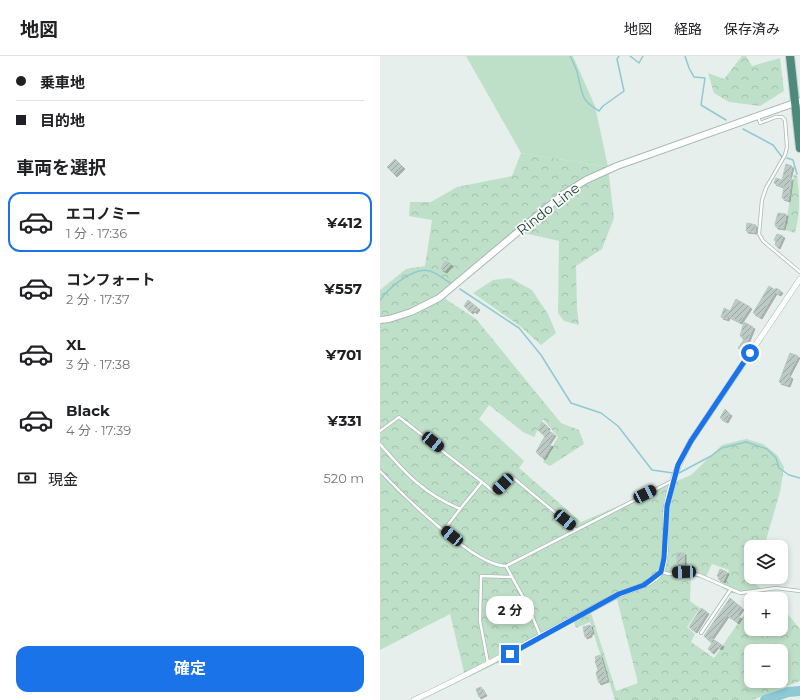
<!DOCTYPE html>
<html lang="ja">
<meta charset="utf-8">
<style>
body{margin:0;font-family:Montserrat,"Noto Sans JP",sans-serif;background:#f6f6f6;color:#202124;height:100vh;display:flex;flex-direction:column;font-size:15px;white-space:nowrap}
*{box-sizing:border-box;margin:0}
p{font-size:13px;color:#757577}
.icon{flex:none;width:22px;height:22px;fill:none;stroke:currentColor;stroke-width:2;stroke-linecap:round;stroke-linejoin:round}
.map{position:relative;flex:1;overflow:hidden}
.side{display:flex;flex-direction:column;background:#fff;width:380px}
.side>*{flex:none}
.top-card{display:grid;align-content:center;height:88px;padding:0 16px;background:#fff}
.fabs{position:absolute;left:364px;top:484px;display:grid;gap:8px}
.fabs a{display:grid;place-items:center;width:44px;height:44px;border-radius:8px;background:#fff;box-shadow:0 2px 6px #0003;font-size:20px}
.end{position:absolute;width:18px;height:18px;margin:-9px;border:5px solid #1a73e8;background:#fff;box-shadow:0 0 0 2px #fff}
.from{border-radius:50%}
.bubble{position:absolute;height:28px;border-radius:12px;background:#fff;box-shadow:0 2px 6px #0003;font-size:13px;font-weight:700;line-height:28px;text-align:center}
.car{position:absolute;width:12px;height:24px;margin:-12px -6px;border-radius:5px;box-shadow:0 0 3px 1px #0007;background:linear-gradient(#222 24%,#8ab4d8 0 40%,#222 0 76%,#8ab4d8 0 86%,#222 0)}
.top-card b{display:flex;align-items:center;gap:14px;height:38px;font-size:15px}
.top-card b+b{border-top:1px solid #e0e0e0}
.top-card i{width:10px;height:10px;background:#202124}
ul{padding:0;list-style:none}
li{display:flex;align-items:center;gap:12px;height:60px;margin:0 8px 6px;padding:0 8px;border:2px solid transparent;border-radius:12px}
li div{flex:1}
li b{display:block;font-size:15px}
li em{font-style:normal;font-weight:700}
li.on{border-color:#1a73e8}
li>.icon{width:36px;height:36px;stroke-width:1.5}
h2{padding:0 16px;font-size:18px;line-height:48px}
.pay{display:flex;align-items:center;gap:10px;height:44px;padding:0 16px;font-size:15px}
.pay p{margin-inline-start:auto}
.primary-button{display:flex;gap:8px;margin-top:auto;padding:8px 16px}
.primary-button a{flex:1;height:46px;border-radius:12px;background:#1a73e8;color:#fff;font-size:16px;font-weight:700;line-height:46px;text-align:center}
header{display:flex;align-items:center;gap:24px;box-sizing:border-box;height:56px;padding:0 20px;background:#fff;border-bottom:1px solid #e0e0e0}
header strong{font-size:19px}
nav{display:flex;gap:22px;margin-inline-start:auto;font-size:14px}
main{display:flex;flex:1;min-height:0}
.map>svg:first-child{display:block}
.green{fill:#bfe0c8}
.forest{fill:url(#forest-crowns);fill-rule:evenodd}
.lines{fill:none;stroke-linecap:round;stroke-linejoin:round}
.stream{stroke:#8ec9d4;stroke-width:1.5}
.river{stroke:#8ec9d4;stroke-width:10}
.building{fill:url(#building-hatch);stroke:#b8c9c2;filter:url(#shadow)}
.service-casing{stroke:#a8b8b2;stroke-width:4}
.minor-casing{stroke:#a8b8b2;stroke-width:6}
.tertiary-casing{stroke:#a8b8b2;stroke-width:8}
.trunk-casing{stroke:#c2cac8;stroke-width:10}
.service{stroke:#fff;stroke-width:2.5}
.minor{stroke:#fff;stroke-width:5}
.tertiary{stroke:#fff;stroke-width:6}
.trunk{stroke:#4c8a7c;stroke-width:8}
.route{stroke:#1a73e8;stroke-width:5}
.labels{text-anchor:middle;dominant-baseline:central;stroke-width:3.5;stroke-linejoin:round;paint-order:stroke}
.street-label{font-size:14px;fill:#24423a;stroke:#f7fbf9}
</style>
<header>
<strong>地図</strong>
<nav><a>地図</a><a>経路</a><a>保存済み</a></nav>
</header>
<main>
<section class="side">
<div class="top-card">
<b><i class="from"></i>乗車地</b>
<b><i></i>目的地</b>
</div>
<h2>車両を選択</h2>
<ul>
<li class="on"><svg class="icon" aria-label="car" viewBox="0 0 24 24"><path d="M5 17H2v-5l4-1 3-4h7l3 4 3 1v5h-3M9 17h6M6 11h13"/><circle cx="7" cy="17" r="2"/><circle cx="17" cy="17" r="2"/></svg><div><b>エコノミー</b><p>1 分 · 17:36</p></div><em>¥412</em></li>
<li><svg class="icon" aria-label="car" viewBox="0 0 24 24"><path d="M5 17H2v-5l4-1 3-4h7l3 4 3 1v5h-3M9 17h6M6 11h13"/><circle cx="7" cy="17" r="2"/><circle cx="17" cy="17" r="2"/></svg><div><b>コンフォート</b><p>2 分 · 17:37</p></div><em>¥557</em></li>
<li><svg class="icon" aria-label="car" viewBox="0 0 24 24"><path d="M5 17H2v-5l4-1 3-4h7l3 4 3 1v5h-3M9 17h6M6 11h13"/><circle cx="7" cy="17" r="2"/><circle cx="17" cy="17" r="2"/></svg><div><b>XL</b><p>3 分 · 17:38</p></div><em>¥701</em></li>
<li><svg class="icon" aria-label="car" viewBox="0 0 24 24"><path d="M5 17H2v-5l4-1 3-4h7l3 4 3 1v5h-3M9 17h6M6 11h13"/><circle cx="7" cy="17" r="2"/><circle cx="17" cy="17" r="2"/></svg><div><b>Black</b><p>4 分 · 17:39</p></div><em>¥331</em></li>
</ul>
<div class="pay"><svg class="icon" aria-label="cash" viewBox="0 0 24 24"><path d="M3 7h18v10H3z"/><circle cx="12" cy="12" r="2"/></svg>現金<p>520 m</p></div>
<div class="primary-button"><a>確定</a></div>
</section>
<div class="map">
<svg width="420" height="644" viewBox="0 0 420 644">
<defs>
<pattern id="forest-crowns" width="20" height="18" patternUnits="userSpaceOnUse"><rect width="20" height="18" fill="#bfe0c8"/><path d="M2 6a3 3 0 1 1 6 0M12 15a3 3 0 1 1 6 0" fill="none" stroke="#a4c1ad"/></pattern>
<pattern id="building-hatch" width="6" height="6" patternUnits="userSpaceOnUse"><rect width="6" height="6" fill="#bbcac4"/><path d="M-1 1l2-2M0 6l6-6M5 7l2-2" fill="none" stroke="#98a6a0"/></pattern>
<filter id="shadow"><feDropShadow dx="2" dy="2" stdDeviation="0" flood-color="#0004"/></filter>
</defs>
<rect width="100%" height="100%" fill="#e6efeb"/>
<polygon class="green" points="86,0 193,0 215,50 228,111 141,97"/>
<g class="forest">
<polygon points="362,0 366,0 372,10 400,2 404,35 380,50 349,46 334,37 328,17 344,23"/>
<path d="M 141,97 L 228,111 L 234,162 L 222,193 L 196,210 L 197,252 L 199,269 L 184,265 L 178,257 L 179,185 L 135,175 L 64,242 L 96,263 L 181,367 L 199,374 L 204,388 L 170,410 L 163,406 L 178,381 L 163,363 L 154,381 L 143,376 L 109,349 L 99,363 L 144,405 L 139,412 L 201,466 L 311,419 L 342,389 L 366,383 L 383,388 L 397,399 L 404,411 L 400,436 L 384,491 L 371,491 L 371,521 L 375,521 L 374,527 L 395,543 L 371,543 L 371,573 L 401,573 L 401,550 L 420,573 L 420,625 L 372,644 L 235,644 L 210,566 L 196,572 L 194,566 L 138,597 L 89,621 L 84,616 L 70,558 L 0,594 L 0,234 L 26,213 L 45,210 L 52,164 L 29,160 L 30,146 L 51,146 L 77,131 L 132,120 ZM 332,508 L 349,514 L 342,532 L 352,537 L 368,539 L 365,557 L 334,602 L 311,586 L 315,578 L 307,571 L 320,552 L 310,545 L 311,520 L 325,523 ZM 237,543 L 258,627 L 236,635 L 211,557 ZM 371,595 L 401,595 L 401,625 L 371,625 Z"/>
<path d="M 414,118 L 417,120 C 420,140 420,158 415,177 L 405,174 Z"/>
<polygon points="130,222 152,234 168,258 176,277 161,289 140,270 93,237 113,224"/>
</g>
<g class="lines">
<g class="stream">
<path d="M 190,0 C 193,6 197,13 198,20 C 203,40 201,44 219,55 L 223,50 L 244,35 L 237,3 L 239,0"/>
<polyline points="250,0 259,7 263,0"/>
<polyline points="305,0 309,12 314,21 325,22 321,49 346,64"/>
<polyline points="363,73 393,89 402,101"/>
<polyline points="407,102 413,104 417,118"/>
<polyline points="80,233 139,272 161,299 191,347 221,357 238,370 272,414 293,417"/>
<path d="M 0,244 C 9,232 34,210 50,215 C 57,217 65,224 72,228"/>
<polyline points="299,417 331,400 342,392 366,386 387,393 396,402 399,412 409,419 420,422"/>
</g>
<polyline class="river" points="385,644 408,636 420,635"/>
</g>
<g class="building">
<polygon points="15,103 23,111 15,119 7,111"/>
<polygon points="406,108 412,110 409,122 411,122 408,144 402,142 404,131 394,127 396,122 402,124"/>
<polygon points="398,157 406,158 403,172 396,171 395,168"/>
<polygon points="367,167 376,169 375,176 366,175"/>
<polygon points="397,178 403,180 398,191 395,189 396,185 394,184"/>
<polygon points="65,205 71,208 65,215 61,213"/>
<polygon points="389,230 395,234 396,232 401,235 399,238 395,236 380,261 373,257"/>
<polygon points="356,243 370,251 360,266 348,260 347,263 341,261 344,252 350,255"/>
<polygon points="88,244 98,252 95,256 93,254 91,256 84,250"/>
<polygon points="364,266 373,271 366,288 369,289 363,297 358,292 365,282 360,280"/>
<polygon points="410,297 418,300 408,319 411,321 408,329 399,326"/>
<polygon points="345,353 350,358 346,365 340,362"/>
<polygon points="162,366 168,371 167,374 174,378 168,387 171,389 163,402 156,396 165,380 158,374"/>
<rect x="297" y="497" width="7" height="11"/>
<polygon points="340,513 347,516 343,525 338,523 339,521 337,520"/>
<polygon points="350,542 362,552 357,559 360,561 357,566 347,559 331,582 342,589 340,592 337,590 332,596 328,593 332,587 324,580"/>
<polygon points="321,552 327,556 315,575 309,571"/>
<polygon points="210,569 212,576 210,577 210,579 205,581 203,571"/>
<polygon points="220,599 227,624 219,627 216,617 218,614 215,605 216,604 215,601"/>
<polygon points="101,631 105,638 99,641 96,633"/>
</g>
<g class="lines">
<g class="service-casing">
<g id="service">
<polyline points="378,60 380,67 396,61 402,61 405,64 407,91 405,99 386,132 382,144 379,178 383,185 420,216"/>
<path d="M 0,375 L 19,361 L 102,426 L 80,453 C 43,437 26,418 0,388"/>
<path d="M 0,415 C 22,438 95,511 126,510 L 148,550 L 160,579"/>
<polyline points="102,426 115,437 131,420 195,473"/>
<polyline points="64,474 80,453"/>
<polyline points="126,510 292,425"/>
<polyline points="282,516 289,518 304,516 319,519 360,537 396,532 420,535"/>
<polyline points="321,577 351,533"/>
<polyline points="108,607 100,565 101,520 132,521"/>
</g>
</g>
<g class="minor-casing">
<path id="minor" d="M 34,644 C 103,612 169,575 236,540 C 251,532 271,531 281,516 C 288,506 285,467 286,453 C 289,428 299,407 311,385 L 420,223"/>
</g>
<g class="tertiary-casing">
<polyline id="tertiary" points="0,264 9,263 31,256 59,242 182,139 206,124 237,110 420,45"/>
</g>
<g class="trunk-casing">
<polyline id="trunk" points="410,0 420,92"/>
</g>
<use href="#service" class="service"/>
<use href="#minor" class="minor"/>
<use href="#tertiary" class="tertiary"/>
<use href="#trunk" class="trunk"/>
</g>
<g class="lines">
<polyline class="route" points="130,598 239,538 264,529 281,516 284,502 287,450 298,409 311,385 370,297"/>
</g>
<g class="labels">
<g class="street-label">
<text transform="translate(168 153) rotate(-38)">Rindo Line</text>
</g>
</g>
</svg>
<div class="fabs">
<a><svg class="icon" aria-label="layers" viewBox="0 0 24 24"><path d="M12 4l9 5-9 5-9-5zM3 14l9 5 9-5"/></svg></a>
<a>+</a>
<a>−</a>
</div>
<i class="end from" style="left:370px;top:297px"></i>
<i class="end" style="left:130px;top:598px"></i>
<div class="bubble" style="left:106px;top:540px;width:48px">2 分</div>
<i class="car" style="left:53px;top:386px;rotate:129deg"></i>
<i class="car" style="left:123px;top:428px;rotate:224deg"></i>
<i class="car" style="left:265px;top:438px;rotate:63deg"></i>
<i class="car" style="left:185px;top:464px;rotate:130deg"></i>
<i class="car" style="left:72px;top:480px;rotate:309deg"></i>
<i class="car" style="left:304px;top:516px;rotate:268deg"></i>
</div>
</main>
